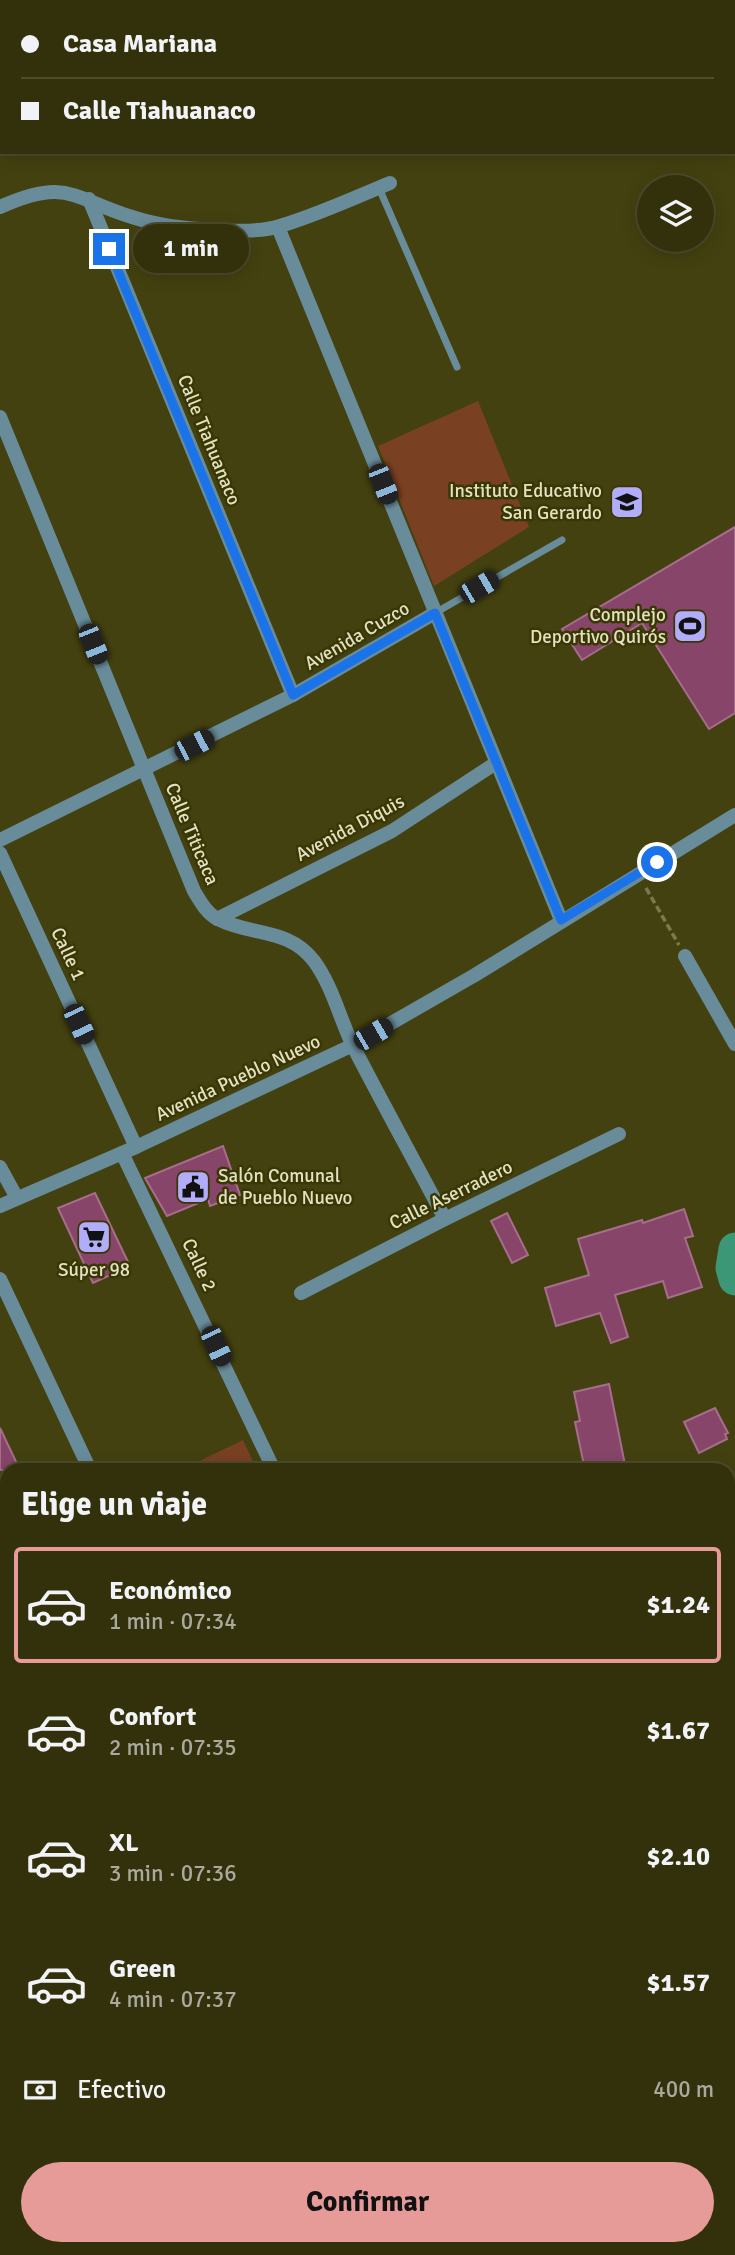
<!DOCTYPE html>
<html lang="es">
<meta charset="utf-8">
<style>
body{margin:0;font-family:Signika,sans-serif;background:#3e3d1a;color:#f1f3f6;height:100vh;display:flex;flex-direction:column;font-size:26px;white-space:nowrap}
*{box-sizing:border-box;margin:0}
p{font-size:23px;color:#a9a99d}
.icon{flex:none;width:38px;height:38px;fill:none;stroke:currentColor;stroke-width:2;stroke-linecap:round;stroke-linejoin:round}
.map{position:relative;flex:1;overflow:hidden}
.side{position:absolute;left:0px;top:1463px;width:735px;height:793px;display:flex;flex-direction:column;background:#33310c;border-radius:21px 21px 0 0;box-shadow:0 4px 18px #0003,0 0 0 2px #4e4c2d}
.side>*{flex:none}
.hud{position:absolute;left:0px;top:0px;width:735px;height:154px;box-shadow:0 4px 18px #0003,0 0 0 2px #4e4c2d;display:grid;align-content:center;height:154px;padding:0 21px;background:#33310c}
.fabs{position:absolute;left:637px;top:175px;display:grid;gap:14px}
.fabs a{display:grid;place-items:center;width:77px;height:77px;border-radius:50%;background:#33310c;box-shadow:0 4px 18px #0003,0 0 0 2px #4e4c2d;font-size:35px}
.end{position:absolute;width:32px;height:32px;margin:-16px;border:9px solid #1a73e8;background:#fff;box-shadow:0 0 0 4px #fff}
.from{border-radius:50%}
.bubble{position:absolute;height:49px;border-radius:24px;background:#33310c;box-shadow:0 4px 18px #0003,0 0 0 2px #4e4c2d;font-size:23px;font-weight:800;line-height:49px;text-align:center}
.car{position:absolute;width:21px;height:42px;margin:-21px -10px;border-radius:9px;box-shadow:0 0 5px 2px #0007;background:linear-gradient(#222 24%,#8ab4d8 0 40%,#222 0 76%,#8ab4d8 0 86%,#222 0)}
.hud b{display:flex;align-items:center;gap:24px;height:66px;font-size:26px}
.hud b+b{border-top:2px solid #4e4c2d}
.hud i{width:18px;height:18px;background:#f1f3f6}
ul{padding:0;list-style:none}
li{display:flex;align-items:center;gap:21px;height:116px;margin:0 14px 10px;padding:0 7px;border:4px solid transparent;border-radius:7px}
li div{flex:1}
li b{display:block;font-size:26px}
li em{font-style:normal;font-weight:800}
li.active{border-color:#e69b98}
li>.icon{width:63px;height:63px;stroke-width:1.5}
h2{padding:0 21px;font-size:32px;line-height:84px}
.pay{display:flex;align-items:center;gap:18px;height:77px;padding:0 21px;font-size:26px}
.pay p{margin-inline-start:auto}
.button{display:flex;gap:14px;margin-top:auto;padding:14px 21px}
.button a{flex:1;height:80px;border-radius:42px;background:#e69b98;color:#111;font-size:28px;font-weight:800;line-height:80px;text-align:center}
.map>svg:first-child{display:block}
.green{fill:#7a4022}
.lines{fill:none;stroke-linecap:round;stroke-linejoin:round}
.river{stroke:#3b9776;stroke-width:33}
.building{fill:#87456a;stroke:#a76d8c;stroke-width:2}
.path{stroke:#7b794e;stroke-width:3.5;stroke-dasharray:7 3.5;stroke-linecap:butt}
.service{stroke:#698c9b;stroke-width:7}
.minor{stroke:#698c9b;stroke-width:14}
.tertiary{stroke:#698c9b;stroke-width:14}
.route{stroke:#1a73e8;stroke-width:9}
.labels{text-anchor:middle;dominant-baseline:central;stroke-width:5;stroke-linejoin:round;paint-order:stroke}
.street-label{font-size:19px;fill:#e2e1c2;stroke:#393703}
.poi-label{font-size:19px;fill:#e2e1c2;stroke:#393703;text-anchor:end}
</style>
<div class="map">
<svg width="735" height="2255" viewBox="0 0 735 2255">
<rect width="100%" height="100%" fill="#444110"/>
<g class="green">
<polygon points="478,401 529,527 434,586 378,446"/>
<polygon points="243,1440 257,1470 181,1470"/>
<polygon points="728,1714 735,1714 735,1781 728,1783"/>
</g>
<g class="lines">
<g class="river">
<polyline points="735,1249 732,1268 735,1279"/>
<polyline points="728,1649 735,1647"/>
<polyline points="0,1977 7,1976"/>
</g>
</g>
<g class="building">
<polygon points="735,527 735,713 709,729 642,623 582,660 562,629"/>
<polygon points="223,1146 240,1195 210,1206 208,1199 167,1216 145,1178"/>
<polygon points="95,1193 130,1266 93,1283 58,1208"/>
<polygon points="684,1209 693,1236 685,1238 702,1287 668,1298 663,1281 615,1295 628,1337 611,1343 600,1313 556,1326 545,1288 589,1275 578,1239 642,1220 643,1223"/>
<polygon points="507,1213 528,1255 512,1263 491,1221"/>
<polygon points="609,1384 626,1470 585,1470 575,1422 580,1421 574,1392"/>
<polygon points="715,1408 728,1433 725,1434 727,1439 699,1453 684,1422"/>
<polygon points="0,1428 20,1470 0,1470"/>
</g>
<g class="lines">
<polyline class="path" points="646,888 679,945"/>
<g class="service">
<polyline points="379,188 457,367"/>
<polyline points="435,613 562,540"/>
</g>
<g class="minor">
<polyline points="89,199 293,695"/>
<path d="M 0,207 C 67,177 71,198 132,217 C 159,226 188,229 216,230 C 236,231 261,232 280,226 C 317,215 354,198 390,183"/>
<polyline points="278,227 561,920"/>
<path d="M 0,417 L 194,891 C 200,901 207,914 218,919 C 250,936 288,927 314,961 C 333,987 340,1020 354,1048 C 384,1106 415,1162 445,1219"/>
<polyline points="0,840 293,695 435,613"/>
<polyline points="0,853 136,1147"/>
<polyline points="217,919 392,831 496,763"/>
<polyline points="685,956 735,1044"/>
<polyline points="122,1153 274,1470"/>
<polyline points="0,1167 17,1198"/>
<polyline points="0,1206 136,1147 353,1045 475,975 735,815"/>
<polyline points="0,1279 90,1470"/>
<polyline points="301,1293 445,1219 619,1134"/>
<polyline points="0,1583 7,1580"/>
<polyline points="0,1773 7,1770"/>
<polyline points="0,1795 7,1792"/>
<polyline points="728,2055 735,2053"/>
<polyline points="728,2193 734,2216"/>
<polyline points="0,2211 7,2228"/>
<polyline points="16,2249 18,2255"/>
<polyline points="165,2249 168,2255"/>
<polyline points="279,2255 285,2249"/>
</g>
<g class="tertiary">
<polyline points="728,1810 735,1807"/>
<polyline points="0,2150 7,2147"/>
</g>
</g>
<g class="lines">
<polyline class="route" points="109,249 293,695 435,613 561,920 657,862"/>
</g>
<defs>
<g id="school-square" transform="scale(1.75)"><rect x="-9" y="-9" width="18" height="18" rx="4" fill="#b2adf9" stroke="#393703"/><path d="M0-5L7-2L0 1L-7-2ZM-4 1L0 2.5L4 1V4Q0 6-4 4Z" fill="#111"/></g>
<g id="stadium-square" transform="scale(1.75)"><rect x="-9" y="-9" width="18" height="18" rx="4" fill="#b2adf9" stroke="#393703"/><path d="M0-5a6.5 5 0 1 0 0 10a6.5 5 0 1 0 0-10ZM-3.5-1.8h7v3.6h-7Z" fill="#111"/></g>
<g id="civic-square" transform="scale(1.75)"><rect x="-9" y="-9" width="18" height="18" rx="4" fill="#b2adf9" stroke="#393703"/><path d="M-.6-6.5H3V-4.5H.6V-3L4-1V1h2V6H-6V1h2V-1L-.6-3ZM-1.2 2.5V6h2.4V2.5Z" fill="#111"/></g>
<g id="supermarket-square" transform="scale(1.75)"><rect x="-9" y="-9" width="18" height="18" rx="4" fill="#b2adf9" stroke="#393703"/><path d="M-6-5.5h2.5l.6 2H6L4.5 2H-2.5L-4.4-4H-6ZM-1.5 3.2a1.3 1.3 0 1 0 .1 0ZM3 3.2a1.3 1.3 0 1 0 .1 0Z" fill="#111"/></g>
</defs>
<g fill-rule="evenodd">
<use href="#school-square" x="627" y="502"/>
<use href="#stadium-square" x="690" y="626"/>
<use href="#civic-square" x="193" y="1187"/>
<use href="#supermarket-square" x="94" y="1237"/>
</g>
<g class="labels">
<g class="street-label">
<text transform="translate(209 440) rotate(68)">Calle Tiahuanaco</text>
<text transform="translate(357 636) rotate(-30)">Avenida Cuzco</text>
<text transform="translate(350 828) rotate(-28)">Avenida Diquis</text>
<text transform="translate(192 834) rotate(67)">Calle Titicaca</text>
<text transform="translate(68 954) rotate(65)">Calle 1</text>
<text transform="translate(238 1078) rotate(-25)">Avenida Pueblo Nuevo</text>
<text transform="translate(451 1195) rotate(-26)">Calle Aserradero</text>
<text transform="translate(199 1265) rotate(65)">Calle 2</text>
</g>
<g class="poi-label">
<text x="602" y="491">Instituto Educativo<tspan x="602" dy="22">San Gerardo</tspan></text>
<text x="666" y="615">Complejo<tspan x="666" dy="22">Deportivo Quirós</tspan></text>
<text x="218" y="1176" text-anchor="start">Salón Comunal<tspan x="218" dy="22">de Pueblo Nuevo</tspan></text>
<text x="94" y="1270" text-anchor="middle">Súper 98</text>
</g>
</g>
</svg>
<div class="fabs">
<a><svg class="icon" aria-label="layers" viewBox="0 0 24 24"><path d="M12 4l9 5-9 5-9-5zM3 14l9 5 9-5"/></svg></a>
</div>
<i class="end from" style="left:657px;top:862px"></i>
<i class="end" style="left:109px;top:249px"></i>
<div class="bubble" style="left:133px;top:224px;width:116px">1 min</div>
<i class="car" style="left:383px;top:484px;rotate:158deg"></i>
<i class="car" style="left:479px;top:587px;rotate:60deg"></i>
<i class="car" style="left:93px;top:644px;rotate:158deg"></i>
<i class="car" style="left:194px;top:745px;rotate:63deg"></i>
<i class="car" style="left:79px;top:1024px;rotate:155deg"></i>
<i class="car" style="left:373px;top:1034px;rotate:60deg"></i>
<i class="car" style="left:216px;top:1346px;rotate:155deg"></i>
<div class="hud">
<b><i class="from"></i>Casa Mariana</b>
<b><i></i>Calle Tiahuanaco</b>
</div>
<section class="side">
<h2>Elige un viaje</h2>
<ul>
<li class="active"><svg class="icon" aria-label="car" viewBox="0 0 24 24"><path d="M5 17H2v-5l4-1 3-4h7l3 4 3 1v5h-3M9 17h6M6 11h13"/><circle cx="7" cy="17" r="2"/><circle cx="17" cy="17" r="2"/></svg><div><b>Económico</b><p>1 min · 07:34</p></div><em>$1.24</em></li>
<li><svg class="icon" aria-label="car" viewBox="0 0 24 24"><path d="M5 17H2v-5l4-1 3-4h7l3 4 3 1v5h-3M9 17h6M6 11h13"/><circle cx="7" cy="17" r="2"/><circle cx="17" cy="17" r="2"/></svg><div><b>Confort</b><p>2 min · 07:35</p></div><em>$1.67</em></li>
<li><svg class="icon" aria-label="car" viewBox="0 0 24 24"><path d="M5 17H2v-5l4-1 3-4h7l3 4 3 1v5h-3M9 17h6M6 11h13"/><circle cx="7" cy="17" r="2"/><circle cx="17" cy="17" r="2"/></svg><div><b>XL</b><p>3 min · 07:36</p></div><em>$2.10</em></li>
<li><svg class="icon" aria-label="car" viewBox="0 0 24 24"><path d="M5 17H2v-5l4-1 3-4h7l3 4 3 1v5h-3M9 17h6M6 11h13"/><circle cx="7" cy="17" r="2"/><circle cx="17" cy="17" r="2"/></svg><div><b>Green</b><p>4 min · 07:37</p></div><em>$1.57</em></li>
</ul>
<div class="pay"><svg class="icon" aria-label="cash" viewBox="0 0 24 24"><path d="M3 7h18v10H3z"/><circle cx="12" cy="12" r="2"/></svg>Efectivo<p>400 m</p></div>
<div class="button"><a>Confirmar</a></div>
</section>
</div>
